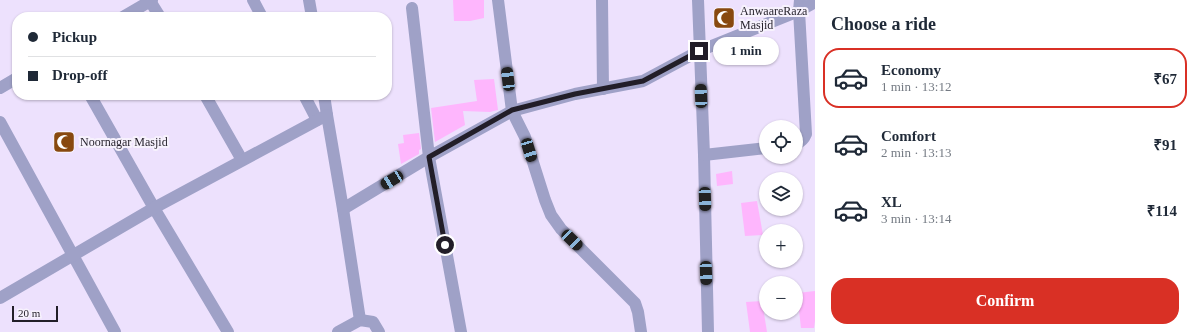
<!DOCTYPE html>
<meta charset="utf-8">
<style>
body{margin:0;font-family:"Times New Roman",serif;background:#f2f2f3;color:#1f2937;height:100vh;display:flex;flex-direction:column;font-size:15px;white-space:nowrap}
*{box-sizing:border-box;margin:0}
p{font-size:13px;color:#747a83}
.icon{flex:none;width:22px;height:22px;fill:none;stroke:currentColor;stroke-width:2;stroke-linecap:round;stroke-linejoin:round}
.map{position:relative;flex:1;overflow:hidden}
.panel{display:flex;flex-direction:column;background:#fff;width:380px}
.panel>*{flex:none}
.hud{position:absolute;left:12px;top:12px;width:380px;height:88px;border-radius:16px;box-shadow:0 1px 3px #0004;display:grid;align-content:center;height:88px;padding:0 16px;background:#fff}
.fabs{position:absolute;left:759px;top:120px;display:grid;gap:8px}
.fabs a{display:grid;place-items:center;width:44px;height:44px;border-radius:50%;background:#fff;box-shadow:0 1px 3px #0004;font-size:20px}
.scale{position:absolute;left:12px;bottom:10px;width:46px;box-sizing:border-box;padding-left:4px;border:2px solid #221e28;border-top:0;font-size:11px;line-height:14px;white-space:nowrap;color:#221e28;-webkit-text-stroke:3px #f7f2fd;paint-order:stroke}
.end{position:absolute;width:18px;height:18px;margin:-9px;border:5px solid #221e28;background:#fff;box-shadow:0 0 0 2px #fff}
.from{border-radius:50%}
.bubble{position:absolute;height:28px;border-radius:14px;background:#fff;box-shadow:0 1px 3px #0004;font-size:13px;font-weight:800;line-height:28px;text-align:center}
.car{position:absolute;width:12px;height:24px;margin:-12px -6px;border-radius:5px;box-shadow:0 0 3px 1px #0007;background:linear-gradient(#222 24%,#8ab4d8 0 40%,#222 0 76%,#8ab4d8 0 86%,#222 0)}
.hud b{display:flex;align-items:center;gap:14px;height:38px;font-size:15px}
.hud b+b{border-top:1px solid #e0e1e3}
.hud i{width:10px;height:10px;background:#1f2937}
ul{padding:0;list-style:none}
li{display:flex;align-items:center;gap:12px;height:60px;margin:0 8px 6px;padding:0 8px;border:2px solid transparent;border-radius:16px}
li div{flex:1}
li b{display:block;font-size:15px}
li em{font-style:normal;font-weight:800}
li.active{border-color:#d93025}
li>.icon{width:36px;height:36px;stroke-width:1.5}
h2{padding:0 16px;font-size:18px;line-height:48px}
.cta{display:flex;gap:8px;margin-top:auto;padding:8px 16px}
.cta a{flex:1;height:46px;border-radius:16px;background:#d93025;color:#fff;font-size:16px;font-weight:800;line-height:46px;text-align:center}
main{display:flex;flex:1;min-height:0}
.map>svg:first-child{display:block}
.building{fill:#feb6fd}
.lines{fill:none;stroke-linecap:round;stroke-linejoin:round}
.minor{stroke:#9fa1c7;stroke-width:12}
.route{stroke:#221e28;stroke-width:5}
.labels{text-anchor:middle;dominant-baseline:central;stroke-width:4;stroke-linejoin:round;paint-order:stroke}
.poi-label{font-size:12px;fill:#221e28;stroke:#f7f2fd;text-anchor:start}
</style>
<main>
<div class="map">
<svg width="815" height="332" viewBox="0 0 815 332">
<rect width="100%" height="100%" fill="#ede1fd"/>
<g class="building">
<polygon points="453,0 484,0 484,18 470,21 454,21"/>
<polygon points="494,79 498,110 490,112 463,111 465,125 435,142 431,108 477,101 474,80"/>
<polygon points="419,133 421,149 419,150 419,154 401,164 398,144 404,143 403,135"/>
<polygon points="732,171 733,184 717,186 716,174"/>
<polygon points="757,201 763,235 745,236 741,203"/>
<polygon points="815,291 815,321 814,328 801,328 797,293"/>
<polygon points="762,301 767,332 750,332 746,302"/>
</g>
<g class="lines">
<g class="minor">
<polyline points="253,0 262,17"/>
<polyline points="309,0 312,17"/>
<polyline points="498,0 512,111 525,137 545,200 551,215 561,229 635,303 638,312 641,332"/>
<polyline points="602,0 603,89"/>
<polyline points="698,0 704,155 708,332"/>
<polyline points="150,1 160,17"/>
<polyline points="412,8 429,157 461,332"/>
<polyline points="123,17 152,0"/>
<polyline points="0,88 17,78"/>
<polyline points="90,95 154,208 228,332"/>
<polyline points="205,95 242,160"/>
<polyline points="304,95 317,120"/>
<polyline points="324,95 327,115"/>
<polyline points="0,122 115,332"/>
<path d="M 796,144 C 801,142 804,139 806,134 L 799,11 L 800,0"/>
<polyline points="704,155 766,148"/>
<polyline points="343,209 360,320"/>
<polyline points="0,298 154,208 327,115 343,209 429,157 512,111 575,94 643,81 699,51 799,11 815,2"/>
<polyline points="338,332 360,320 373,322 379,332"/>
</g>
</g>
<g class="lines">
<polyline class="route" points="445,245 429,157 512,110 575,94 643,81 699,51"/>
</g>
<defs>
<g id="mosque-square" transform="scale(1.15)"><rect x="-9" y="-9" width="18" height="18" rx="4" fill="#88490f" stroke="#f7f2fd"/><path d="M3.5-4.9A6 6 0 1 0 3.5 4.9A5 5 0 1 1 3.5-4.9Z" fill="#fff"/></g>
</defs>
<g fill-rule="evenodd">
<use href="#mosque-square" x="724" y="18"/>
<use href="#mosque-square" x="64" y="142"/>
</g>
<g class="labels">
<g class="poi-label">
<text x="740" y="11">AnwaareRaza<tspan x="740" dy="14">Masjid</tspan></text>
<text x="80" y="142">Noornagar Masjid</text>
</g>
</g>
</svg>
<div class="fabs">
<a><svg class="icon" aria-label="locate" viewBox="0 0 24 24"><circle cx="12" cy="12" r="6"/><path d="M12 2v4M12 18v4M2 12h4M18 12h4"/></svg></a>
<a><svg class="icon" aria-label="layers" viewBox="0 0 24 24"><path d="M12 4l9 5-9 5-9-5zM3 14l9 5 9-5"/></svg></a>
<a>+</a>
<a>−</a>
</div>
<div class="scale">20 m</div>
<i class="end from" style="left:445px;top:245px"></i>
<i class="end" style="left:699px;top:51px"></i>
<div class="bubble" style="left:713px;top:37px;width:66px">1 min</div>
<i class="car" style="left:508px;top:79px;rotate:353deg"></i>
<i class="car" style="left:701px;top:96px;rotate:358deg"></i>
<i class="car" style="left:529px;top:150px;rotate:163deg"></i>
<i class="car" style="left:392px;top:180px;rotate:239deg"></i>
<i class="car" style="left:705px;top:199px;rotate:178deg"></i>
<i class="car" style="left:572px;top:240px;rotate:134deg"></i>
<i class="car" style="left:706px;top:273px;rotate:178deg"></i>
<div class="hud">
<b><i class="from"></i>Pickup</b>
<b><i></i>Drop-off</b>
</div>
</div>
<section class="panel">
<h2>Choose a ride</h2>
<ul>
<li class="active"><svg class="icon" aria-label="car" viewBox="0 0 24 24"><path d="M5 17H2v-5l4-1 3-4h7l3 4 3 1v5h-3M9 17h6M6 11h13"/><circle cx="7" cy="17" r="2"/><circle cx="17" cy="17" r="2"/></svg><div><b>Economy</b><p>1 min · 13:12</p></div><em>₹67</em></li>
<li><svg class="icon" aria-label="car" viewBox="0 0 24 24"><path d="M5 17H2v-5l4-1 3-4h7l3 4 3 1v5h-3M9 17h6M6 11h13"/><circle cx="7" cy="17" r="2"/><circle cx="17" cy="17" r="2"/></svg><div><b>Comfort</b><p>2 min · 13:13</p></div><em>₹91</em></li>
<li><svg class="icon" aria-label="car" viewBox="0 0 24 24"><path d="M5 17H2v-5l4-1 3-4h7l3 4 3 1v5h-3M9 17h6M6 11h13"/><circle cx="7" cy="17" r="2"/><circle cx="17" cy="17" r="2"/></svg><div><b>XL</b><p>3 min · 13:14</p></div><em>₹114</em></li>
</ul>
<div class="cta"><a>Confirm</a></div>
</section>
</main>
